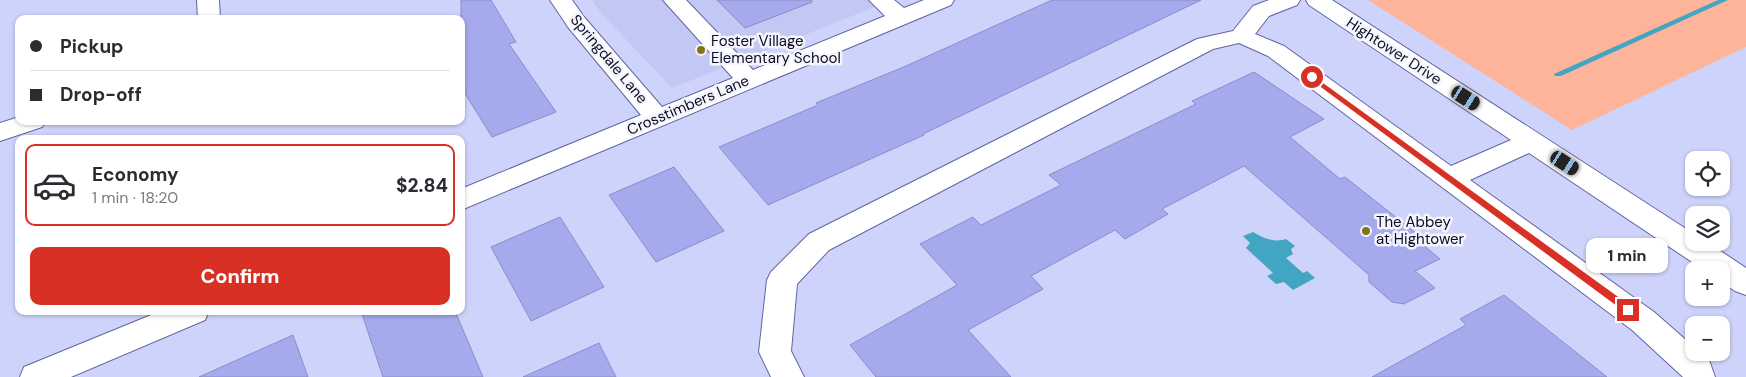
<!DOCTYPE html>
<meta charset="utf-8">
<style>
body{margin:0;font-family:"DM Sans",sans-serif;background:#f2f2f3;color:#2b2b33;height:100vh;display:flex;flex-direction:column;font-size:19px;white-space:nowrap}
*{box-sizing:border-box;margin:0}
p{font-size:16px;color:#7c7c81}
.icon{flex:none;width:28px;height:28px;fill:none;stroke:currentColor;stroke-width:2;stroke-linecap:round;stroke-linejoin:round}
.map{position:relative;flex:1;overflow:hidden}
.side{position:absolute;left:15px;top:135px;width:450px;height:180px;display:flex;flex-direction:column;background:#fff;border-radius:10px;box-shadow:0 1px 4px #0004}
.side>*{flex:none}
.banner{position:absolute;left:15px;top:15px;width:450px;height:110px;border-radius:10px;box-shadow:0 1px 4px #0004;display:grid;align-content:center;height:110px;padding:0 15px;background:#fff}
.controls{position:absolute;left:1685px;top:151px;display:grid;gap:10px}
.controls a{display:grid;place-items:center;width:45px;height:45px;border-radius:10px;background:#fff;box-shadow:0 1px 4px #0004;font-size:25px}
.end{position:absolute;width:22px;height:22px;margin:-11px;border:6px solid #d93025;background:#fff;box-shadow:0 0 0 2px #fff}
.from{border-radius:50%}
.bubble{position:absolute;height:35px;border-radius:10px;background:#fff;box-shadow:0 1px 4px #0004;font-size:16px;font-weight:800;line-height:35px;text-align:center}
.car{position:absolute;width:15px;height:30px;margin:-15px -8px;border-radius:6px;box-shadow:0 0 4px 1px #0007;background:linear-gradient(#222 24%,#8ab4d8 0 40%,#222 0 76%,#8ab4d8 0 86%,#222 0)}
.banner b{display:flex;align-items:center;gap:18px;height:48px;font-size:19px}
.banner b+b{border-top:1px solid #e1e1e2}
.banner i{width:12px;height:12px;background:#2b2b33}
ul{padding:9px 0 0;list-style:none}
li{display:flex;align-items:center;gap:15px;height:82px;margin:0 10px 8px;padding:0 5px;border:2px solid transparent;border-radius:10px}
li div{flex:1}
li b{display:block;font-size:19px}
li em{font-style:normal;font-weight:800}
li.on{border-color:#d93025}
li>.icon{width:45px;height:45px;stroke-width:1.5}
.action{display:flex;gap:10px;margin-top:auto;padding:10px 15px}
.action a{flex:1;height:58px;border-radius:10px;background:#d93025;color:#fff;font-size:20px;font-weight:800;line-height:58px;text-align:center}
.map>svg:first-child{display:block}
.built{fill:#c2c7f4}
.green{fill:#feb49a}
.water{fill:#42a5c2}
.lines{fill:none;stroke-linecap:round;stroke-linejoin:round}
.stream{fill:#42a5c2;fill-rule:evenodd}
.building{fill:#a4aaeb;stroke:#888dcc}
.minor-casing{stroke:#6165a1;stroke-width:2}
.minor{fill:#fff;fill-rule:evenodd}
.route{fill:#d93025}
.poi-dot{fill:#827417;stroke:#f5f6fd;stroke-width:2}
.labels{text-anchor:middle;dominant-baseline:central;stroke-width:5;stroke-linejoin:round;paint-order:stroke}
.poi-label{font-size:15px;fill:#0b0b22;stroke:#f5f6fd;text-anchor:start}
.street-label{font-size:15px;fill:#0b0b22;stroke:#f5f6fd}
</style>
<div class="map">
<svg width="1746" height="377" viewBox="0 0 1746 377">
<rect width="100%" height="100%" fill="#ced3fb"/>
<polygon class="built" points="592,0 892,0 672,88 601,13"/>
<polygon class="green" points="1368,0 1746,0 1746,47 1572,130"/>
<path class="water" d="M 1253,232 C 1263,238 1274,243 1286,239 L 1295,246 L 1291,249 L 1293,254 L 1286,258 L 1303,273 L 1307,271 L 1315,278 L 1293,290 L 1284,282 L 1276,284 L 1267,276 L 1273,273 L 1246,248 L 1250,243 L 1243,236 Z"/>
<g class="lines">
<polygon class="stream" points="1718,0 1728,0 1561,76 1555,76 1554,74"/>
</g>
<g class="building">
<polygon points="461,0 491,0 516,42 509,44 556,112 492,137 461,87"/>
<polygon points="717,0 812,0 812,2 745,28"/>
<polygon points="1052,0 1201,0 923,134 924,135 768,205 719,147 818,105 816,103 906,66"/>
<polygon points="1254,72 1324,119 1290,137 1340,179 1345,177 1421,237 1416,239 1440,259 1415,271 1435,288 1404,304 1392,302 1369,282 1369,275 1244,166 1162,209 1168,214 1125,239 1115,230 1031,276 1043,289 968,330 1011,377 876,377 850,345 957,285 920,244 973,217 981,225 1061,185 1049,175 1196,104 1192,101"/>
<polygon points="674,167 724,231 656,262 609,195"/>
<polygon points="560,217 604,287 531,321 491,247"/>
<polygon points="1504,295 1607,377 1372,377 1466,325 1460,319"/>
<polygon points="361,311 455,311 483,377 383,377"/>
<polygon points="293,335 308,377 199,377"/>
<polygon points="599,343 616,377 523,377"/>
</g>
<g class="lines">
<g class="minor-casing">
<g id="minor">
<polygon points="197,0 219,0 220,19 198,19"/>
<polygon points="550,0 572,0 584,17 662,107 733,78 663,0 686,0 753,70 885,16 869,0 894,0 904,8 924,0 954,0 951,5 461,210 461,189 641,115 568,27"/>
<polygon points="1269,0 1300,0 1297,5 1269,16 1255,34 1284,46 1451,166 1511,140 1309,5 1306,0 1332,0 1694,234 1694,242 1707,242 1746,268 1746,295 1735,291 1721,282 1721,270 1704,270 1529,153 1470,180 1654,312 1694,347 1694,352 1700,352 1709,360 1715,377 1683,377 1632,330 1268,56 1239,43 1213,49 829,250 797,284 791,351 804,377 771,377 759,352 767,280 771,272 809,234 1197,39 1233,31 1253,6"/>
<polygon points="19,117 19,121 46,121 42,127 0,141 0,123"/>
<polygon points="161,311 209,311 205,320 71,377 20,377 24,367"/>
</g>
</g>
<use href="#minor" class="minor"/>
</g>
<polygon class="route" points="1312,75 1632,307 1632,312 1625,312 1310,79 1309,77"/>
<g class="poi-dot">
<circle cx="701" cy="50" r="5"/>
<circle cx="1366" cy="231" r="5"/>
</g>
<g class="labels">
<g class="poi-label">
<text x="711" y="41">Foster Village<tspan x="711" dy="17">Elementary School</tspan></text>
<text x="1376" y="222">The Abbey<tspan x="1376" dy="17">at Hightower</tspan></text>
</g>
<g class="street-label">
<text transform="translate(1394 51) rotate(33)">Hightower Drive</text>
<text transform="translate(609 59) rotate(50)">Springdale Lane</text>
<text transform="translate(688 105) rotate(-23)">Crosstimbers Lane</text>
</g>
</g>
</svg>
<div class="controls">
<a><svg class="icon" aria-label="locate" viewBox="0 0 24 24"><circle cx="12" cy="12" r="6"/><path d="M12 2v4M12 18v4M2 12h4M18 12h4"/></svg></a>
<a><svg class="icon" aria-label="layers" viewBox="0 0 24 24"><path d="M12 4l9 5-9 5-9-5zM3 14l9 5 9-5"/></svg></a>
<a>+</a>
<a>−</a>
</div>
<i class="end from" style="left:1312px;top:77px"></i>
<i class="end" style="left:1628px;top:310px"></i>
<div class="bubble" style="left:1586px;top:238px;width:82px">1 min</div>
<i class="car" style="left:1466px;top:98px;rotate:123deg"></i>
<i class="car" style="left:1565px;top:163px;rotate:123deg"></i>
<div class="banner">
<b><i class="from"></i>Pickup</b>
<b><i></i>Drop-off</b>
</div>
<section class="side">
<ul>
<li class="on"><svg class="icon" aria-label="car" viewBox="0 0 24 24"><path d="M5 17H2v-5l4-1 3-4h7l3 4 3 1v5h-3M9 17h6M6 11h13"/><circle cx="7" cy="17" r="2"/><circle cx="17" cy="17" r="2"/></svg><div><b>Economy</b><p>1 min · 18:20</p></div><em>$2.84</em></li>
</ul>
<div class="action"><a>Confirm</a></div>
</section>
</div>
